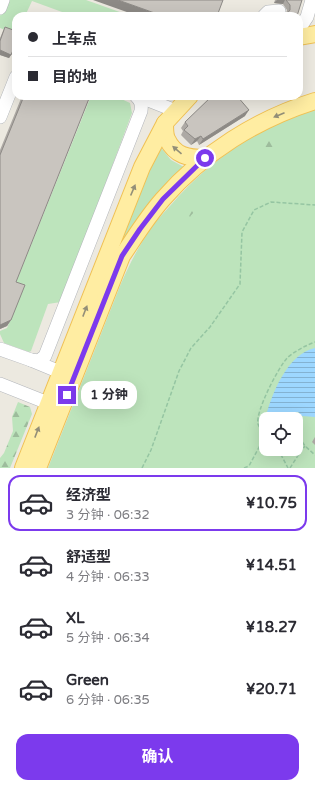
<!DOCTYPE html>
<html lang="zh">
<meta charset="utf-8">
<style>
body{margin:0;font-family:"Varela Round","Noto Sans SC",sans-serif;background:#f2f2f3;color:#2b2b33;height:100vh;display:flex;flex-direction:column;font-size:15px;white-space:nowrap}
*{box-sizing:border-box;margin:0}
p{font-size:13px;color:#7c7c81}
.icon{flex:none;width:22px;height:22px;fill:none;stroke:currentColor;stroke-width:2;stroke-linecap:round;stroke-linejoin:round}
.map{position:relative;height:468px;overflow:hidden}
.drawer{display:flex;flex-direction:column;background:#fff;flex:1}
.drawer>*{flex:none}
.hud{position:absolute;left:12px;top:12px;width:291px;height:88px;border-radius:12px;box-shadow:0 4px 16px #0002;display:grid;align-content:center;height:88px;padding:0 16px;background:#fff}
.fabs{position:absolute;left:259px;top:412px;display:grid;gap:8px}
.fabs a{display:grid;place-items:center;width:44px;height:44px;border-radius:8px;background:#fff;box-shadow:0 4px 16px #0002;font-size:20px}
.end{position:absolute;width:18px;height:18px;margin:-9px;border:5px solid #7c3aed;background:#fff;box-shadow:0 0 0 2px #fff}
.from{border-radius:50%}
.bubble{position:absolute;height:28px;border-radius:12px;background:#fff;box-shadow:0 4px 16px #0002;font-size:13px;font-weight:700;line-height:28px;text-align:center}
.hud b{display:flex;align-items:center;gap:14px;height:38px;font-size:15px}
.hud b+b{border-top:1px solid #e1e1e2}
.hud i{width:10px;height:10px;background:#2b2b33}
ul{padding:7px 0 0;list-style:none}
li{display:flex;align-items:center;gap:12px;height:56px;margin:0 8px 6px;padding:0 8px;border:2px solid transparent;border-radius:12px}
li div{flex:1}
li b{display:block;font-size:15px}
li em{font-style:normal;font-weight:700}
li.current{border-color:#7c3aed}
li>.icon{width:36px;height:36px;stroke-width:1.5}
.button{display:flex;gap:8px;margin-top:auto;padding:8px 16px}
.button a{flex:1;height:46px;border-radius:12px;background:#7c3aed;color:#fff;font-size:16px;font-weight:700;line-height:46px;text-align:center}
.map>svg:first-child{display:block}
.grass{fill:#bde4bc;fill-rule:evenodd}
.forest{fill:url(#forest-firs)}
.water{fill:url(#water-rules)}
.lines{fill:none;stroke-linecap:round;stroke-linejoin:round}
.minor-casing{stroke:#b3b6bb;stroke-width:14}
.major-casing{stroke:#f0c154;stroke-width:18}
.path{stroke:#95c5a2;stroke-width:1.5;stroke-dasharray:4 2;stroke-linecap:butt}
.minor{stroke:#fff;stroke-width:13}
.major{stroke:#ffeda2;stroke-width:16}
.wall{fill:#ada9a4}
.shaded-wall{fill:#8d8a86}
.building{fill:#c9c5bf;stroke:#8d8a86}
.oneway{fill:#938f78}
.route{stroke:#7c3aed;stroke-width:5}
</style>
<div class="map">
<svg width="315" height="468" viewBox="0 0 315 468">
<defs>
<pattern id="forest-firs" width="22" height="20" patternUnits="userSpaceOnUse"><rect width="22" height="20" fill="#bde4bc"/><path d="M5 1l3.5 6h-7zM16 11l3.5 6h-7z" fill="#9dbc9c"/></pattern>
<pattern id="water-rules" width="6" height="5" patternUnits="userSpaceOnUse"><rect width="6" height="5" fill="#9dd7ff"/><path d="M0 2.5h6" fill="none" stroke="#83b2d2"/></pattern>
</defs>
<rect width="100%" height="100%" fill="#ece9e0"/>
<g class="grass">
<polygon points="6,0 86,0 131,16 73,16 32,1 25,16 16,16 16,34 0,28 0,16"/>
<polygon points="91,96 115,96 130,103 132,113 61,302 48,304 31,351 29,352 4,343 0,334 0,331 7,328 23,288 15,285"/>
<path d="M 315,110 L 315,468 L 48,468 L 120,286 C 129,265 139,245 152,227 C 157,219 164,213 170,206 C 208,161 258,127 315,110 ZM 266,419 L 296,419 L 296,449 L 266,449 Z"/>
<polygon points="158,149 162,149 171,160 184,167 154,196 140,215 114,257"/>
</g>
<g class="forest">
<polygon points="267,138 277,139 278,144 272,149 271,152 265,155 265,144"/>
<path d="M 197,200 C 201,211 195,209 190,217 L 185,210 C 187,204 192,202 197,200 Z"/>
<polygon points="18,402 30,407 32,414 10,468 0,468 0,458 4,453 13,431 12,417"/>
</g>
<path class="water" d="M 315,348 L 315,417 L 302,416 L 298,412 L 290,413 L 284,419 L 266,419 L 266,421 L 265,420 C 271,395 287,354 315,348 Z"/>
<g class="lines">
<g class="minor-casing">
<g id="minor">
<polyline points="0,8 3,0"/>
<polyline points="264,16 268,12 279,11"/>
<polyline points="299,29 307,17 312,0"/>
<polyline points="138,96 176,111"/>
<polyline points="0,117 16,77"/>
<path d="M 0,349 L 31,360 L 39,361 L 45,356 L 141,111 C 142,104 141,101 136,96"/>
<polyline points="31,360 60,372"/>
<polyline points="0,384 48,403"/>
</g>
</g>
<g class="major-casing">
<g id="major">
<polyline points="299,37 315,34"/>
<path d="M 165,123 C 165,128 165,135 167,139 C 175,156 188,158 205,158"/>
<polyline points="23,468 142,167 165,123 190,96"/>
<path d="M 38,468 L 122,256 C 135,237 147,217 163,199 C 203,153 257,119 315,101"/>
</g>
</g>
<g class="path">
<polyline points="296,432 305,446 315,455"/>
<path d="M 264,438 C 263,433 260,429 258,424 C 255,412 279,366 288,357 C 297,350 305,346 315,342"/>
<polyline points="278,449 288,468"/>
<polyline points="142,468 151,450 179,371 191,348 210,327 240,284 242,232 254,210 271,202 315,205"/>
<polyline points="244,468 249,466 264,438 266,438"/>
<polyline points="290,468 299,454 305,446"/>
</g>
<use href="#minor" class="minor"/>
<use href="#major" class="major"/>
</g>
<g class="wall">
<polygon points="275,0 302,0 286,14 287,10 283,4 274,3"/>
<polygon points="5,27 11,55 9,58 0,55 0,38 3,31"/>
<polygon points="22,96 90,96 16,282 11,320 7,326 0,329 0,150"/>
<polygon points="245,116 199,145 197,141 191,145 181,135 183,131 181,128 185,122"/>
<polygon points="315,437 315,445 312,442"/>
</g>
<g class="shaded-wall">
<polygon points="93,0 118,0 163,16 138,16"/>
<polygon points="277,0 285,0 283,4 274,3"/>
<polygon points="0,50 11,55 9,58 0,55"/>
<polygon points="249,110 245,116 199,145 203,139"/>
<polygon points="201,136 197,141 191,145 195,139"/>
<polygon points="11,320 7,326 0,329 0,325"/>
</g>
<g class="building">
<polygon points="118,0 223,0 217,16 163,16"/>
<polygon points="286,0 302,0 297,16 285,16 290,10 290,5"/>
<polygon points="5,27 16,31 16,43 11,55 0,50 0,41"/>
<polygon points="24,96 90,96 16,282 25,285 11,320 0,325 0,155"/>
<polygon points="212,96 237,96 249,110 203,139 201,136 195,139 184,130 188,126 185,122"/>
</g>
<defs><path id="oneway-solid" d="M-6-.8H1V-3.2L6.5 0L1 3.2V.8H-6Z"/></defs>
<g class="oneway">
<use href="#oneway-solid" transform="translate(279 115) rotate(157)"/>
<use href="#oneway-solid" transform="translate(177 150) rotate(-139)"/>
<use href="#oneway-solid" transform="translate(133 190) rotate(-67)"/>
<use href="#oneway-solid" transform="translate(85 311) rotate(-69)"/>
<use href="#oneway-solid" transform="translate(37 432) rotate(-69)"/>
</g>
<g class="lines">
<polyline class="route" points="67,395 122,256 140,229 163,199 205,158"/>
</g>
</svg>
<div class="fabs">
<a><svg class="icon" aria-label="locate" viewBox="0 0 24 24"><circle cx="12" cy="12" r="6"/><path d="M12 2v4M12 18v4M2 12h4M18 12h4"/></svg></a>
</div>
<i class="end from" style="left:205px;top:158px"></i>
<i class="end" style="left:67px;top:395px"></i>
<div class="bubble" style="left:81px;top:381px;width:56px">1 分钟</div>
<div class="hud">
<b><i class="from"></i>上车点</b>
<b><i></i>目的地</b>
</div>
</div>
<section class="drawer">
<ul>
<li class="current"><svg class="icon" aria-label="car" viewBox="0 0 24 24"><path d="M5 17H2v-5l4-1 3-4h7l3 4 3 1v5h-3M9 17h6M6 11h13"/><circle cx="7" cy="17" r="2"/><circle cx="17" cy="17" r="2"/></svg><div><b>经济型</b><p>3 分钟 · 06:32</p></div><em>¥10.75</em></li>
<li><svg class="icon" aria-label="car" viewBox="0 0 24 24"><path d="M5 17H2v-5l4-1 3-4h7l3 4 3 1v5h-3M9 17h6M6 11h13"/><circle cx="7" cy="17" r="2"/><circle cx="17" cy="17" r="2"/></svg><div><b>舒适型</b><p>4 分钟 · 06:33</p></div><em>¥14.51</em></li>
<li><svg class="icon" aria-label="car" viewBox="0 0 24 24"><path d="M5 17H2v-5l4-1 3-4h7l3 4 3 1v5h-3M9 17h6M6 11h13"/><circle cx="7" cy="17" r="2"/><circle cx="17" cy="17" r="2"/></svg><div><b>XL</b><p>5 分钟 · 06:34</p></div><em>¥18.27</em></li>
<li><svg class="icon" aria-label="car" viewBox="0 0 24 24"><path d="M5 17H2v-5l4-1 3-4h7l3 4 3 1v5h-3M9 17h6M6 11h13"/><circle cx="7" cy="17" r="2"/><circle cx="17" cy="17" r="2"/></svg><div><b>Green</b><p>6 分钟 · 06:35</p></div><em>¥20.71</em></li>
</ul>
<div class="button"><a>确认</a></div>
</section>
